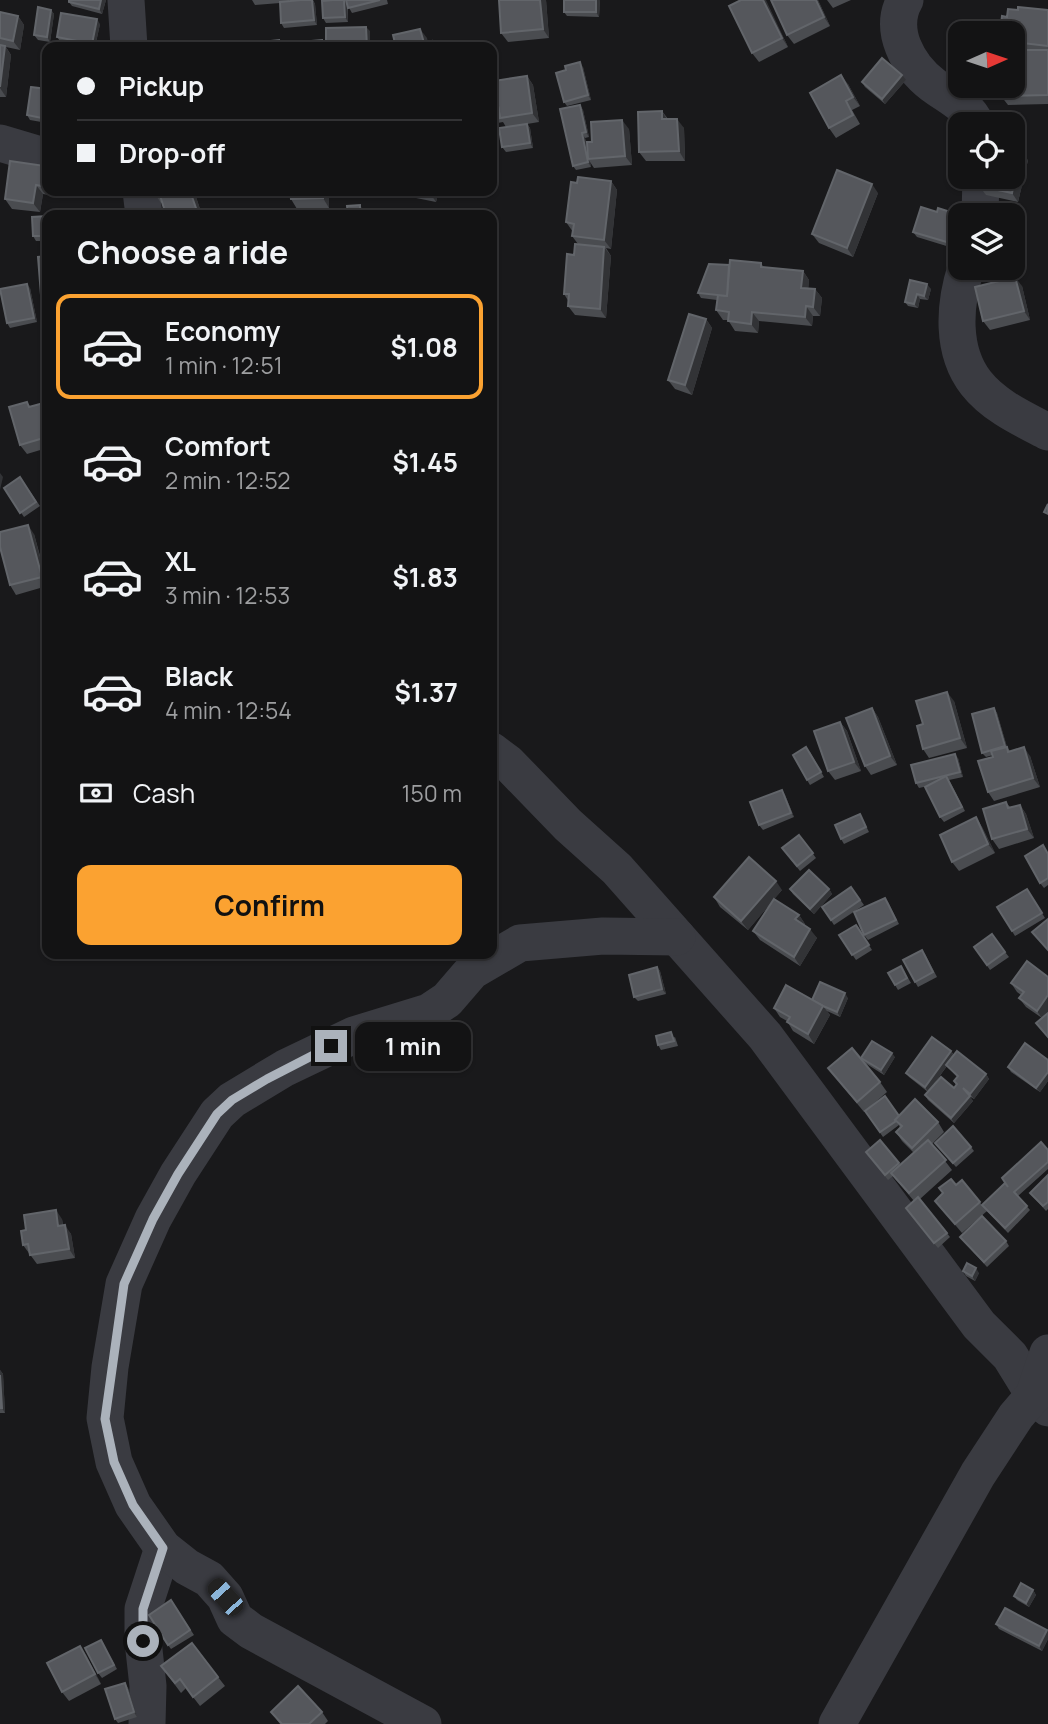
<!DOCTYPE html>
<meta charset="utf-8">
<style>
body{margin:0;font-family:Manrope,sans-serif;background:#202022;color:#f1f3f6;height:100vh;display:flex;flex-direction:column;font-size:26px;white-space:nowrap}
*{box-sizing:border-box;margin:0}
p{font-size:23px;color:#9d9ea0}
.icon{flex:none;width:38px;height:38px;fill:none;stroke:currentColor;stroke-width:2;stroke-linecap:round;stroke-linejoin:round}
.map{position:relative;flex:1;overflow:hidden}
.details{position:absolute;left:42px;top:210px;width:455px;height:749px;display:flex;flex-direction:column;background:#131314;border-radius:14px;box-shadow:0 2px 5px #0004,0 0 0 2px #323234}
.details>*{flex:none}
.guide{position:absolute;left:42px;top:42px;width:455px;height:154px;border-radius:14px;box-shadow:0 2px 5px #0004,0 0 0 2px #323234;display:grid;align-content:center;height:154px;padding:0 35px;background:#131314}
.needle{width:46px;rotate:87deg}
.tools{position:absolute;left:948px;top:21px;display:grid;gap:14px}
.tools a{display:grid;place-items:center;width:77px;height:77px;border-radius:14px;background:#131314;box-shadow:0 2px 5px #0004,0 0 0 2px #323234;font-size:35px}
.end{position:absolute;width:32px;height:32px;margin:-16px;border:9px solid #abb2bb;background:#111;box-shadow:0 0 0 4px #111}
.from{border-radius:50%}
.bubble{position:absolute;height:49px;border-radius:14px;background:#131314;box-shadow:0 2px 5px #0004,0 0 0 2px #323234;font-size:23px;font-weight:700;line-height:49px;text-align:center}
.car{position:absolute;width:21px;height:42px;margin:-21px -10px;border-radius:9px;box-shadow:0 0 5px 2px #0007;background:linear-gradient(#222 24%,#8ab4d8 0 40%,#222 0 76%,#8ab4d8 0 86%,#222 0)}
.guide b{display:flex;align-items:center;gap:24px;height:66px;font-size:26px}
.guide b+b{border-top:2px solid #323234}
.guide i{width:18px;height:18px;background:#f1f3f6}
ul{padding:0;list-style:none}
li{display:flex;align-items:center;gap:21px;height:105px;margin:0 14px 10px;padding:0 21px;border:4px solid transparent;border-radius:14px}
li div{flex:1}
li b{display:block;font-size:26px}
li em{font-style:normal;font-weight:700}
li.on{border-color:#fba231}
li>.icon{width:63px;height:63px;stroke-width:1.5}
h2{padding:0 35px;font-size:32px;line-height:84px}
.pay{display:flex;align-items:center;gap:18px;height:77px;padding:0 35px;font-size:26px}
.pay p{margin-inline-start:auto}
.cta{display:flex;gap:14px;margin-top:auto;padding:14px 35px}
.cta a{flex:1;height:80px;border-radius:14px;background:#fba231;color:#111;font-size:28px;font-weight:700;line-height:80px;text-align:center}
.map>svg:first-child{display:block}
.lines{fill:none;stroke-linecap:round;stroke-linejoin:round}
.minor{stroke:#3a3b41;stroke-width:37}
.wall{fill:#4a4c50;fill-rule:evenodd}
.shaded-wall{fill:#323336}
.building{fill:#55575c;stroke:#62656a;stroke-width:2}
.route{stroke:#abb2bb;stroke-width:9}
</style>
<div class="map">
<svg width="1048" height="1724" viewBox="0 0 1048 1724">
<rect width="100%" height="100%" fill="#19191b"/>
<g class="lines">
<g class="minor">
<polyline points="126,0 129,47"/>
<path d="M 905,0 C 888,30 908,66 933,85 C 949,97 968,105 976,124"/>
<polyline points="0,143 47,157"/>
<polyline points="141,191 144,215"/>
<polyline points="980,215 981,177"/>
<path d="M 966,268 C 954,305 951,351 976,383 C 994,406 1023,419 1048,432"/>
<polyline points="492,751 508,763 568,825 617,869 765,1036 979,1325 1010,1356 1034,1395 1048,1408"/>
<polyline points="147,1724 148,1686 143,1641 143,1609 163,1548"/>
<polyline points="423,1724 251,1631 235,1619 225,1597 209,1579 187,1567 163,1548 133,1505 114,1462 105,1418 110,1367 124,1284 153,1219 178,1174 217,1114 232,1100 285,1068 354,1035 429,1012 447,1000 472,971 520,943 603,936 677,937"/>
<polyline points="837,1724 978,1474 1016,1416 1034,1395 1048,1353"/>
</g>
</g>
<g class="wall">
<polygon points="106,0 102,14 72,6 69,2"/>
<polygon points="252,0 289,0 289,1 313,0 315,4 317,25 284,28 281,23 280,3 255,5"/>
<polygon points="333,0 387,0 388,4 352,13 348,6 348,22 326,23 323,18"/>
<polygon points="499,0 546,0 549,38 508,42 501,33"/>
<polygon points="600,0 599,17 567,16 564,12"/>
<polygon points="741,0 765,0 788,47 759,62 752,53"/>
<polygon points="818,0 830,26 794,44 787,35"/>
<polygon points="827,0 851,0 833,8"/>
<polygon points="51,10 54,14 50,42 38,40 34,35"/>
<polygon points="1018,10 1048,10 1048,104 1008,105 1001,96 1001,90 1000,90 997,86 1013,86 1013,33 1007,17"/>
<polygon points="0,12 18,16 24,25 20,50 6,47 11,55 6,97 0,97"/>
<polygon points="100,24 95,47 88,47 60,41 57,37"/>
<polygon points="583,67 591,100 567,106 564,102 566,70"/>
<polygon points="527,76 533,85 539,122 527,124 530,128 533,148 506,152 502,147 506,127 503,122 492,124 492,88"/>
<polygon points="906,80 885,104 865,87 862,82"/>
<polygon points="848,84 860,106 852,110 860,124 836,138 829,128"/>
<polygon points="47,89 47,123 30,120 27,115"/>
<polygon points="580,105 583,110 589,137 585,138 587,147 592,142 629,129 632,165 594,168 590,162 591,167 576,170 573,166"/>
<polygon points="662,111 668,119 684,128 685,161 646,161 639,152"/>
<polygon points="1028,160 1018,202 986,195 979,186"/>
<polygon points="45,166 47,191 49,191 49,195 43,194 40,212 12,209 5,199"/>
<polygon points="611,181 617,190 611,249 606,248 611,256 606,318 575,315 568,306 569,302 564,294 578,244 572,236 573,232 566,222 577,183"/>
<polygon points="153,191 194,191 202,215 166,215 162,202 161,203"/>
<polygon points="288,191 335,191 335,197 329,197 329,208 297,209 291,199 290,193"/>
<polygon points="398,191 439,191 436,202 401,195"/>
<polygon points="878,193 853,257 819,243 812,234"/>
<polygon points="937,212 954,213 960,223 953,248 917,237 913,232"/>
<polygon points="47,216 47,241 36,241 33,236"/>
<polygon points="47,256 47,305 41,295"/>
<polygon points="761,263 764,268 803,271 809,280 808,289 815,289 822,298 820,316 813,316 812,326 759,321 758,333 735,331 728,320 723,320 716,310 717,300 701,298 698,293 729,265"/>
<polygon points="910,280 931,289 928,300 920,299 918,308 908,306 905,302"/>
<polygon points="1022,286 1030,320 990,330 983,321"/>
<polygon points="30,288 37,322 10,328 7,323"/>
<polygon points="706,319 712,328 692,395 675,389 668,380"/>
<polygon points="27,402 30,407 47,402 47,448 27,454 20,445"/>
<polygon points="20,477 40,506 24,517 4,488"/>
<polygon points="34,534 47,581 47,586 16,595 10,585"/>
<polygon points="954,701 967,748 929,758 923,749 923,724"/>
<polygon points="872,708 878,717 897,765 871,775 865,766"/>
<polygon points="994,708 997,713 1007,747 1010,751 1030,756 1040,787 994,801 988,792 993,757 993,755 986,757 982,753"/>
<polygon points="840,722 847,731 861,771 835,780 828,771"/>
<polygon points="810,752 824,777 810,785 807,780"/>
<polygon points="958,758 963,777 949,780 965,811 944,822 940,817 928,786 919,788 916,783"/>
<polygon points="782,790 785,795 794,817 763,830 759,825"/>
<polygon points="1006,802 1010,807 1020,805 1026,814 1034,838 999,849 992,839"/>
<polygon points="860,814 869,832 844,844 841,839"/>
<polygon points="976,817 982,827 995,853 959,871 952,862"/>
<polygon points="799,835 816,858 800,871 782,848"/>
<polygon points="1048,854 1048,885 1044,888 1040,883"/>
<polygon points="851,887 864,905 834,925 822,907"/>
<polygon points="790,889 829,889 832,894 814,914 793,894"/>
<polygon points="1027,889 1045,918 1015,936 997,907"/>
<polygon points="782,890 774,899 799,915 805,924 804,925 817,938 800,966 760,940 753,931 770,904 748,930 720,907 714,897"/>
<polygon points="888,902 899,924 868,940 864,935"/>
<polygon points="856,925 872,950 856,960 839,935"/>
<polygon points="974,947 1005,952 1009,957 990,970"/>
<polygon points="925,954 937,977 918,987 915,982"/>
<polygon points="657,967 660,971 666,994 638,1001 634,997"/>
<polygon points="904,971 911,983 898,990 895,985"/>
<polygon points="1048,977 1048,1038 1036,1023 1042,1018 1026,1007 1019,998 1021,995 1017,992 1011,983"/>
<polygon points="848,998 840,1017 827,1011 830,1015 814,1044 793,1031 787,1021 780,1017 774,1008 812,1000"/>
<polygon points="675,1037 678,1046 661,1050 658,1045"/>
<path d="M 951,1051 L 954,1055 L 986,1074 L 989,1079 L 974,1099 L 969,1096 L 973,1101 L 954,1123 L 928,1100 L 925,1095 L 928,1092 L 909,1077 L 906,1073 ZM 947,1066 L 957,1077 L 954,1081 L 956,1085 L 954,1088 L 928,1092 Z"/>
<polygon points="895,1057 884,1075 865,1063 861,1058"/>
<polygon points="1048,1060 1048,1081 1040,1092 1011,1072 1008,1067"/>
<polygon points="828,1068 880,1082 887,1092 864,1112"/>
<polygon points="865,1111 938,1122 944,1132 932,1144 952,1170 920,1199 950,1237 938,1248 909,1213 914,1201 893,1176 888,1180 866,1152 880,1140 900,1165 914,1153 902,1141 896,1132 900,1128 899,1125 883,1137"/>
<polygon points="935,1143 971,1147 974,1151 956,1167"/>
<polygon points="1048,1150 1048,1169 1018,1196 1030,1210 1008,1233 986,1210 987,1211 962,1233 935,1201 962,1180 982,1205"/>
<polygon points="1048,1175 1048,1209 1046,1211 1030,1193"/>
<polygon points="62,1219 63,1225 71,1234 75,1258 37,1264 23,1245 26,1230"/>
<polygon points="960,1237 1006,1241 1009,1246 987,1267"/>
<polygon points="963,1271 979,1273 975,1281 966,1276"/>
<polygon points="0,1370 3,1374 5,1413 0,1413"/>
<polygon points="1033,1590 1036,1595 1029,1607 1017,1600 1014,1596"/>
<polygon points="171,1600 194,1635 171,1649 168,1645"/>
<polygon points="996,1624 1047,1630 1048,1632 1048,1639 1042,1651 999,1629"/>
<polygon points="101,1640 117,1669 102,1678 98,1673"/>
<polygon points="80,1646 86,1655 101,1684 69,1701 62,1692"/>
<polygon points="161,1666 218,1677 225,1686 200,1706 186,1688 181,1693"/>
<polygon points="125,1683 128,1688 137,1717 118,1723 115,1719"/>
<polygon points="271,1712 322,1712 328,1721 325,1724 280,1724"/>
</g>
<g class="shaded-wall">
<polygon points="101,0 106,0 102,14 99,9"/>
<polygon points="312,0 315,4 317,25 314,20"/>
<polygon points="344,0 347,0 348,22 345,17"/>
<polygon points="540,0 546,0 549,38 543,29"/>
<polygon points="596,0 600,0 599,17 596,12"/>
<polygon points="763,0 766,0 788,47 782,38"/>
<polygon points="816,0 818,0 830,26 824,17"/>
<polygon points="51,10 54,14 50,42 47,37"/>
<polygon points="18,16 24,25 20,50 13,41"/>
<polygon points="97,19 100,24 95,47 94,47 92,44"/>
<polygon points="366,27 370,31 370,47 367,47"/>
<polygon points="420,29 427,38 429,47 424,43"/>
<polygon points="5,46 11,55 6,97 0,88"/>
<polygon points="580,62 583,67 591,100 588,95"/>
<polygon points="841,75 848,84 860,106 853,97"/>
<polygon points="902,75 906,80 885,104 882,99"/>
<polygon points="527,76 533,85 539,122 532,113"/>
<polygon points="580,105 583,110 589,137 586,132"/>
<polygon points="662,111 668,121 662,119"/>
<polygon points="677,119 684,128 685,161 679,151"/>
<polygon points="622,120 629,129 632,165 625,156"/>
<polygon points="527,124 530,128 533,148 530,143"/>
<polygon points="582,133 585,138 589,159 588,159 590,162 591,167 588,162"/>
<polygon points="1021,151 1028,160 1018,202 1012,193"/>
<polygon points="45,166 47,169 47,191 49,191 49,195 42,186"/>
<polygon points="611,181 617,190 611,249 604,240"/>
<polygon points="872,184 878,193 853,257 847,248"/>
<polygon points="36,185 43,194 40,212 33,203"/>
<polygon points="190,191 194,191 202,215 200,215 197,211"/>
<polygon points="323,191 324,191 329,197 329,208 323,198"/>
<polygon points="430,191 439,191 436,202 430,193"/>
<polygon points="360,205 363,210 364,215 360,215"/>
<polygon points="957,218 960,223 953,248 950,243"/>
<polygon points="604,247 611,256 606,318 600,309"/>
<polygon points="803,271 809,280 808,297 801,288"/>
<polygon points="1015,277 1022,286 1030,320 1024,311"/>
<polygon points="27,284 30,288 37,322 34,318"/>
<polygon points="927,284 931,289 928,300 924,296"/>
<polygon points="815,289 822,298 820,316 813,307"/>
<polygon points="917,294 920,299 918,308 914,304"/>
<polygon points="806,306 813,316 812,326 805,317"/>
<polygon points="752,312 759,321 758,333 751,324"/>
<polygon points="706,319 712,328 692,395 685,385"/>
<polygon points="0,473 3,477 0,490"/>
<polygon points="28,525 34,534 47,584 42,577"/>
<polygon points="947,692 954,701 967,748 960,738"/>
<polygon points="872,708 878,717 897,765 890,756"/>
<polygon points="994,708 997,713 1008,751 1005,746"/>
<polygon points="840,722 847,731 861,771 854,762"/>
<polygon points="1024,747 1030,756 1040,787 1033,778"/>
<polygon points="955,754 958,758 963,777 960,772"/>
<polygon points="782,790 785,795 794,817 791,813"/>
<polygon points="1020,805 1026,814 1034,838 1027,829"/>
<polygon points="976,817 982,827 995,853 988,844"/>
<polygon points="776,881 782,890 748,930 741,921"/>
<polygon points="829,889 832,894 814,914 810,909"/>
<polygon points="799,915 805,924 802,929 795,919"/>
<polygon points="810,929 817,938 800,966 794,957"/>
<polygon points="657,967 660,971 666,994 662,989"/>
<polygon points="845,993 848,998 840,1017 837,1012"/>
<polygon points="1048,995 1048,1014 1043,1020 1037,1011"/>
<polygon points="823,1006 830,1015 814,1044 808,1034"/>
<polygon points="951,1051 954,1056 928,1092 925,1087"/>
<polygon points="892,1053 895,1057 884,1075 881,1070"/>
<polygon points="1048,1072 1048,1081 1040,1092 1036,1088"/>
<polygon points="986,1074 989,1079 974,1099 970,1094"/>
<polygon points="970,1096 973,1101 954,1123 951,1118"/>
<polygon points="56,1210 62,1219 64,1235 58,1226"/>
<polygon points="65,1225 71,1234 75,1258 69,1249"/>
<polygon points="976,1268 979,1273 975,1281 972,1276"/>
<polygon points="0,1370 3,1374 5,1413 2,1408"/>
<polygon points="1033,1590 1036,1595 1029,1607 1026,1603"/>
<polygon points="1047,1630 1048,1632 1048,1639 1042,1651 1039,1646"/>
<polygon points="80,1646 86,1655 101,1684 95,1674"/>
<polygon points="125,1683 128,1688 137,1717 134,1712"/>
</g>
<g class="building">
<polygon points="69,0 101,0 99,9 69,2"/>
<polygon points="301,0 312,0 314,20 281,23 280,2"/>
<polygon points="333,0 344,0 345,17 323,18 322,1"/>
<polygon points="346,0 380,0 348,8"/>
<polygon points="499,0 540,0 543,29 501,33"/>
<rect x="564" y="0" width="32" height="12"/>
<polygon points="741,0 763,0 782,38 752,53 729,6"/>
<polygon points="771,0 816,0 824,17 787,35"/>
<polygon points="38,7 51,10 47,37 34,35"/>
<polygon points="1018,7 1048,10 1048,46 1013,42 1013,33 1000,33 1002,16 1007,17 1008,9 1018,10"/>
<polygon points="0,12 18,16 13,41 0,38"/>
<polygon points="61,13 97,19 92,44 57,37"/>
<polygon points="366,27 367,47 326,47 326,28"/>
<polygon points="420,29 424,43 432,41 433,47 396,47 393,35"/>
<polygon points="279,40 279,47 253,47 252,43"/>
<polygon points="322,40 322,47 288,47 288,43"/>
<polygon points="0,45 5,46 0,87"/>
<polygon points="1013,50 1048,50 1048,95 1001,96 1001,86 1013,86"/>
<polygon points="882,58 902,75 882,99 862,82"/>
<polygon points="580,62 588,95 564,102 556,73 566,70 565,66"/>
<polygon points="841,75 853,97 846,101 853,115 829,128 810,93"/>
<polygon points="527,76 532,113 500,118 494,81"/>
<polygon points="31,87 47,89 47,119 27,115"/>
<polygon points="495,87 500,118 492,119 492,88"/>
<polygon points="580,105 586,132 582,133 588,162 573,166 560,109"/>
<polygon points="662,111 662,119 677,119 679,151 639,152 638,112"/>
<polygon points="622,120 625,156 588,159 587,142 592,142 591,122"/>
<polygon points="527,124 530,143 502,147 499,128"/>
<polygon points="1013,149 1021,151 1012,193 979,186 981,177 1013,177"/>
<polygon points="10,161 45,166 42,186 36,185 33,203 5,199"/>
<polygon points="837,170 872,184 847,248 812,234"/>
<polygon points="578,177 611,181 604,240 572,236 574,224 566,222 571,182 577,183"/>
<polygon points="153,191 190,191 197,211 183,215 166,215 159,192 154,193"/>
<polygon points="290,191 323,191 323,198 291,199"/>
<polygon points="360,205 360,215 348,215 347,206"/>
<polygon points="921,207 937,212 938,208 954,213 952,217 957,218 950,243 913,232"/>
<polygon points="387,210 404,215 385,215"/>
<polygon points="47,216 47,236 33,236 32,217"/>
<polygon points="575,244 604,247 600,309 568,306 569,294 564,294 567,254 574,255"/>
<polygon points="47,256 47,295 41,295 38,257"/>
<polygon points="730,260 761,263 761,267 803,271 801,288 815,289 813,307 806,306 805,317 752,312 751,324 728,321 729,312 716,310 718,295 727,296"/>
<polygon points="709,264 729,265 727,296 698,293"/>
<polygon points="1015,277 1024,311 983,321 975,287"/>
<polygon points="910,280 927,284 924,296 917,294 914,304 905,302"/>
<polygon points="27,284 34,318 7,323 0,289"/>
<polygon points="689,314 706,319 685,385 668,380"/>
<polygon points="27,402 29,407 47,402 47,437 20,445 9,407"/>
<polygon points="20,477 36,502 20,513 4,488"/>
<polygon points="1048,504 1048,514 1044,512"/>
<polygon points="28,525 42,577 10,585 0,547 0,532"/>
<polygon points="947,692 960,738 923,749 917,726 923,724 916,701"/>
<polygon points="872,708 890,756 865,766 846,718"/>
<polygon points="994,708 1005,746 982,753 972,714"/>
<polygon points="840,722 854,762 828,771 814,731"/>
<polygon points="806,747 821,772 807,780 793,755"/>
<polygon points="1007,747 1008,752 1024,747 1033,778 988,792 978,761 993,757 991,751"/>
<polygon points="955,754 960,772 916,783 911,765"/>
<polygon points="946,776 962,807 940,817 925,787"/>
<polygon points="782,790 791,813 759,825 750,802"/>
<polygon points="1006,802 1008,808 1020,805 1027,829 992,839 983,809"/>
<polygon points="860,814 866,827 841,839 835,825"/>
<polygon points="976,817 988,844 952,862 940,835"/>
<polygon points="799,835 813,853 797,866 782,848"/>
<polygon points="1043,845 1048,854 1048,878 1040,883 1025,856"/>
<polygon points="749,857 776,881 741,921 714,897"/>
<polygon points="809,870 829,889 810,909 790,889"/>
<polygon points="851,887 860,900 831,920 822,907"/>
<polygon points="1027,889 1042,913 1012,931 997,907"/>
<polygon points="885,898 896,920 864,935 854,912"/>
<polygon points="774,899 799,915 795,919 810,929 794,957 753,931"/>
<polygon points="1048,919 1048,950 1032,932"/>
<polygon points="856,925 869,945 852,955 839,935"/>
<polygon points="992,934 1005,952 987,965 974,947"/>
<polygon points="922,950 933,972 915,982 903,960"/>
<polygon points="1027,961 1048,977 1048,995 1037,1011 1019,998 1024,992 1011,983"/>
<polygon points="901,966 907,978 895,985 888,973"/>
<polygon points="657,967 662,989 634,997 629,975"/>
<polygon points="820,982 845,993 837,1012 823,1006 812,1000"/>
<polygon points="786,985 823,1006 808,1034 787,1022 790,1017 774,1008"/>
<polygon points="1048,1013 1048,1037 1036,1023"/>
<polygon points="671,1032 674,1041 658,1045 656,1036"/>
<polygon points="932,1037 951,1051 925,1087 906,1073"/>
<polygon points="872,1041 892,1053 881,1070 861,1058"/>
<polygon points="1025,1043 1048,1060 1048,1072 1036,1088 1008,1067"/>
<polygon points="852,1048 880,1082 857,1102 828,1068"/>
<polygon points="957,1051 986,1074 970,1094 963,1088 970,1096 951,1118 925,1095 941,1077 954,1088 957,1084 954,1081 958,1076 946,1065"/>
<polygon points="885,1096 899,1116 895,1120 896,1121 880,1132 865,1111"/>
<polygon points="915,1099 938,1122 912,1148 896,1132 902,1126 895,1120"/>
<polygon points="953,1126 971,1147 953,1163 935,1143"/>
<polygon points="880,1140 899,1163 885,1175 866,1152"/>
<polygon points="928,1140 946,1160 909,1193 891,1173"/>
<polygon points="1041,1142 1048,1150 1048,1162 1014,1192 1027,1206 1005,1228 982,1205 1005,1183 1008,1187 1002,1178"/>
<polygon points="1048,1175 1048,1202 1043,1206 1030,1193"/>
<polygon points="951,1179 956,1185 962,1180 980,1202 955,1224 935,1201 943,1193 939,1188"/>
<polygon points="918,1197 947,1233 934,1243 906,1208"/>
<polygon points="56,1210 58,1226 65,1225 69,1249 30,1255 28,1244 23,1245 21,1231 26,1230 24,1215"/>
<polygon points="982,1216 1006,1241 984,1262 960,1237"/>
<polygon points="967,1263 976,1268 972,1276 963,1271"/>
<polygon points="0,1375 2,1408 0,1408"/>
<polygon points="1021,1583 1033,1590 1026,1603 1014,1596"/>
<polygon points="171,1600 190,1630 168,1645 149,1615"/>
<polygon points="1005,1608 1047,1630 1039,1646 996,1624"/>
<polygon points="101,1640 114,1665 98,1673 85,1648"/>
<polygon points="192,1643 218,1677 193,1697 180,1679 175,1683 161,1666"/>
<polygon points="80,1646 95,1674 62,1692 47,1663"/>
<polygon points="125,1683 134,1712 115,1719 105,1689"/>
<polygon points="298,1686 322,1712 309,1724 282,1724 271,1712"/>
</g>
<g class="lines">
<polyline class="route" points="143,1641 143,1609 163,1548 133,1505 114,1462 105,1419 124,1284 153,1219 178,1174 217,1114 232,1100 267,1079 331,1046"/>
</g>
</svg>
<div class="tools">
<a><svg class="needle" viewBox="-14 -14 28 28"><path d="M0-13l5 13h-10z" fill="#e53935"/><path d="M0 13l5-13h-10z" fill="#9d9ea0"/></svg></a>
<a><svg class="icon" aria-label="locate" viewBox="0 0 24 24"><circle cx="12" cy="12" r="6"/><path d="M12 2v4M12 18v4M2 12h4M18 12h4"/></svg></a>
<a><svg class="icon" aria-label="layers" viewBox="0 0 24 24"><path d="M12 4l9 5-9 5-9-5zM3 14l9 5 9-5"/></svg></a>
</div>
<i class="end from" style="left:143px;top:1641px"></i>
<i class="end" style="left:331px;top:1046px"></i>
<div class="bubble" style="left:355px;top:1022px;width:116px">1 min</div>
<i class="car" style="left:225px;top:1597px;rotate:318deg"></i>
<div class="guide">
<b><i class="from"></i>Pickup</b>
<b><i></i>Drop-off</b>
</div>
<section class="details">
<h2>Choose a ride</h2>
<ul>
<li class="on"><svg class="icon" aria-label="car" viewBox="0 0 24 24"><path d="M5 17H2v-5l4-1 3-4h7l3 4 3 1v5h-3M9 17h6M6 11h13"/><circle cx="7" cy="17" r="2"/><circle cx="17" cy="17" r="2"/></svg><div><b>Economy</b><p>1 min · 12:51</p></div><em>$1.08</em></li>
<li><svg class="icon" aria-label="car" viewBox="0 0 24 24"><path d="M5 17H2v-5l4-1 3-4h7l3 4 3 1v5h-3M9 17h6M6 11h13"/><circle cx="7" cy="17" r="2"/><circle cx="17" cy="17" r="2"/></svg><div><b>Comfort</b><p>2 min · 12:52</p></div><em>$1.45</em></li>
<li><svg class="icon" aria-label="car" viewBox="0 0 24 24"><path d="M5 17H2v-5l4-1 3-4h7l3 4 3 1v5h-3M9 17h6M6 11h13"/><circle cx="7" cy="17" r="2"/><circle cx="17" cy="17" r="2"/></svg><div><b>XL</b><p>3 min · 12:53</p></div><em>$1.83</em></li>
<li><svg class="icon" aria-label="car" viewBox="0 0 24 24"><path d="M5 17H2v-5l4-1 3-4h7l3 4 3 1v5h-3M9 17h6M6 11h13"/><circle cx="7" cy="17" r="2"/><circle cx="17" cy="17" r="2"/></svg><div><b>Black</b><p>4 min · 12:54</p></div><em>$1.37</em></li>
</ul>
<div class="pay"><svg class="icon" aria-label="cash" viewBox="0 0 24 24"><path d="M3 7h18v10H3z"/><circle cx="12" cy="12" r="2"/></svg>Cash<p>150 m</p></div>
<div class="cta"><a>Confirm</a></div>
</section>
</div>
